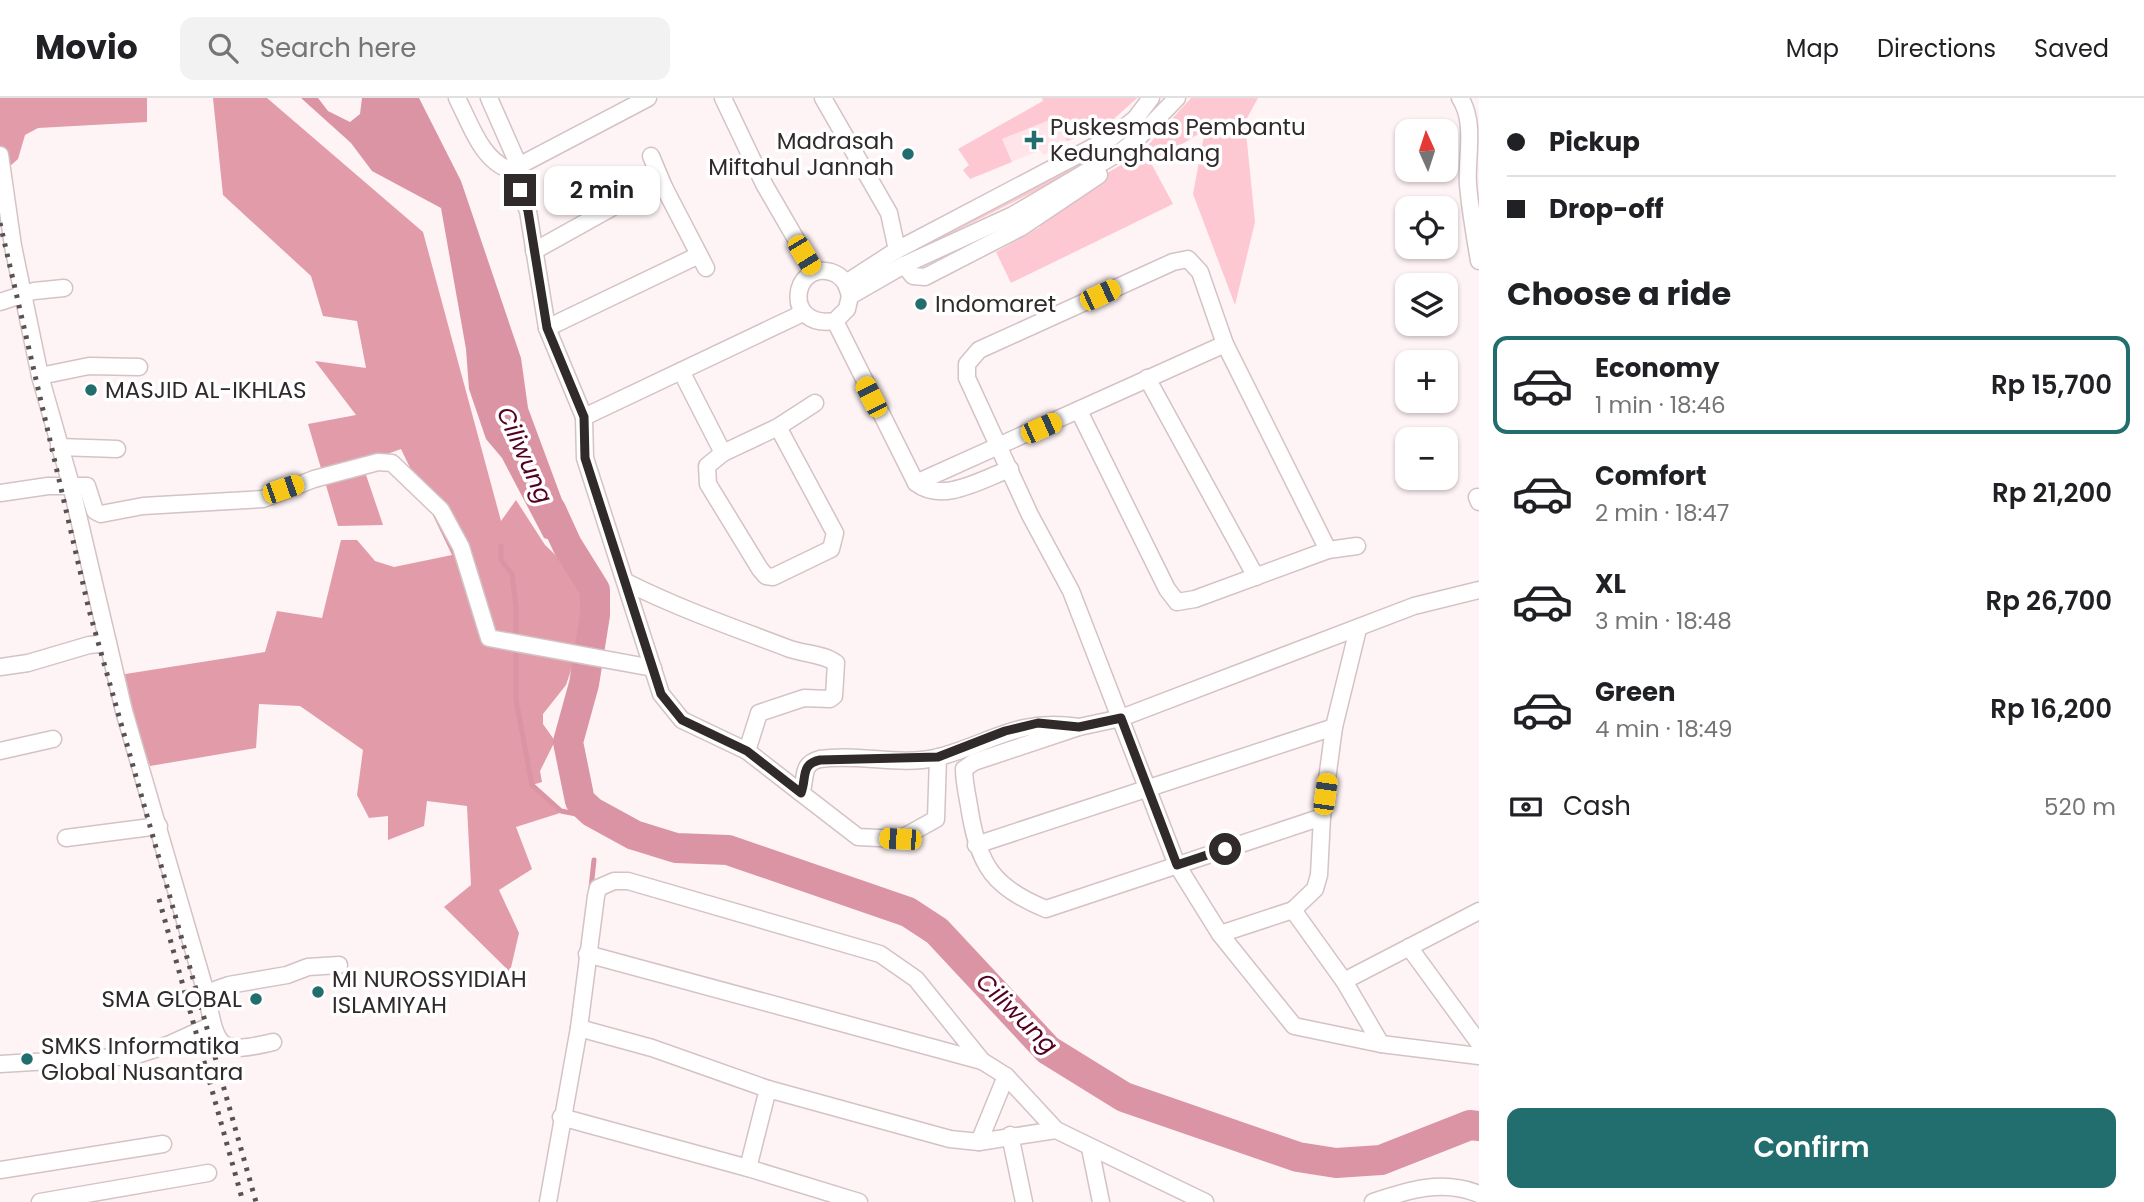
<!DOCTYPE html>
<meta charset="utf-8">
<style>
body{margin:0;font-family:Poppins,sans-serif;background:#f2f2f2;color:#202124;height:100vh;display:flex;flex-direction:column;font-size:26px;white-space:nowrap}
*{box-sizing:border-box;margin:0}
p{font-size:23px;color:#757577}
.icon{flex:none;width:38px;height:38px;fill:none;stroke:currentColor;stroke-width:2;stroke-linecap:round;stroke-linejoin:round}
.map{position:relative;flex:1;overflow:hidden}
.panel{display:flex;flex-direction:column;background:#fff;width:665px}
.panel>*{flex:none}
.guide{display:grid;align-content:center;height:154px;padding:0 28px;background:#fff}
.needle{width:46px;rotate:357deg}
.buttons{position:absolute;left:1395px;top:21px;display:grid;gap:14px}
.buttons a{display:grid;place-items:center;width:63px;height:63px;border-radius:14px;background:#fff;box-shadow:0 2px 5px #0004;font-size:35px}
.end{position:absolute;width:32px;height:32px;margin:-16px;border:9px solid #302a2b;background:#fff;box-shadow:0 0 0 4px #fff}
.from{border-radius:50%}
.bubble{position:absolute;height:49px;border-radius:14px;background:#fff;box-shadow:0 2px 5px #0004;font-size:23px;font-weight:600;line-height:49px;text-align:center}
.car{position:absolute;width:21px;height:42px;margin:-21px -10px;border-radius:9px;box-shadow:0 0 5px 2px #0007;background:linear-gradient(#f5c518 24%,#345 0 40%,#f5c518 0 76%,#345 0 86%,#f5c518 0)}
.guide b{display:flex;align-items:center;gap:24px;height:66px;font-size:26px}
.guide b+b{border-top:2px solid #e0e0e0}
.guide i{width:18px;height:18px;background:#202124}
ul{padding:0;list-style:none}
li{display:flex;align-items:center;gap:21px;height:98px;margin:0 14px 10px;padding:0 14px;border:4px solid transparent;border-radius:14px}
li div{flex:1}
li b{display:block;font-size:26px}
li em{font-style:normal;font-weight:600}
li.active{border-color:#226d6e}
li>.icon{width:63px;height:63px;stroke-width:1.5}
h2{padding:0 28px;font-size:32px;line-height:84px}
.pay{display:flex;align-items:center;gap:18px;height:77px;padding:0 28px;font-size:26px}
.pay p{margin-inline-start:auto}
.primary-button{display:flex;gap:14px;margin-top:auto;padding:14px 28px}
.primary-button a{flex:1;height:80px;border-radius:14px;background:#226d6e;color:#fff;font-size:28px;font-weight:600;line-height:80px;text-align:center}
header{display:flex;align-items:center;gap:42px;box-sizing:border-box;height:98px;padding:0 35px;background:#fff;border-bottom:2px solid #e0e0e0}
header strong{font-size:33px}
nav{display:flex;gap:38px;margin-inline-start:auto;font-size:24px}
.search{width:490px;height:63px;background:#f2f2f2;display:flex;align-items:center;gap:18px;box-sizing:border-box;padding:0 24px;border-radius:14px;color:#757577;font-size:26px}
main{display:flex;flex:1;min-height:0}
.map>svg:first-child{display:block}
.built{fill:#ffe5e9}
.green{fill:#fdc8d2}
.forest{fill:#e19ba9}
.water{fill:#da94a3}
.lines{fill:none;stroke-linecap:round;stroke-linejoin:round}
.stream{stroke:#da94a3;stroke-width:5}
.river{stroke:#da94a3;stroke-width:30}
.minor-casing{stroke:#d4c3c5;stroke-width:19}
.minor{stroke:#fff;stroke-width:16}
.rail{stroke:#595253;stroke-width:5;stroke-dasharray:3.5 7;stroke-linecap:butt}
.route{stroke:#302a2b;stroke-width:9}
.poi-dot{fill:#226d6e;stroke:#fff;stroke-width:2.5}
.labels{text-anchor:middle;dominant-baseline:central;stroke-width:7;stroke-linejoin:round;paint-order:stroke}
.poi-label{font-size:23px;fill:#302a2b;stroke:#fff;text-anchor:start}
.water-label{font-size:24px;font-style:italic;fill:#540021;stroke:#fff}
</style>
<header>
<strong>Movio</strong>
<div class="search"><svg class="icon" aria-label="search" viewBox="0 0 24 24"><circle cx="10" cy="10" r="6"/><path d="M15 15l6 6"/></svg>Search here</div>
<nav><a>Map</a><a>Directions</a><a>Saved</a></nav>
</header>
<main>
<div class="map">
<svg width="1479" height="1104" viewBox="0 0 1479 1104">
<rect width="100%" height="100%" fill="#fef3f5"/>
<polygon class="built" points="1057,19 1067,43 1054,46 1056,51 1043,57 1040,52 1012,64 1002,41"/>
<g class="green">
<polygon points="1042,0 1137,0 1105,29 1067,43 1057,19 1002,41 1012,64 970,81 963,72 969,67 958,51 1043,3"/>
<polygon points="1191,0 1258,0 1245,24 1255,124 1235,207 1193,96 1205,32 1151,65 1173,106 1011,185 996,154 1040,129 1037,121 1095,82 1140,56"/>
<polygon points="1131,32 1134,37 1079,71 868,177 867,173 1077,67"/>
</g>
<g class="forest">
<polygon points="0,0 147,0 147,24 38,30 25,37 18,61 0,77"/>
<polygon points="213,0 267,0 423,134 501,423 516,402 545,447 592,492 585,531 566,587 543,616 543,626 555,643 540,673 542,684 532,687 560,715 516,729 532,771 499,792 519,835 510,874 444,809 471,787 467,708 427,703 424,728 388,742 388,718 369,720 357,697 363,652 300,608 259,606 256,650 150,668 119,577 265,554 277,513 322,520 341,442 357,442 375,463 394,469 452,457 401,351 362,365 383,427 338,428 308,326 356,317 315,263 366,270 357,223 323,218 311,178 223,97"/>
</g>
<polygon class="water" points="301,0 318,0 328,13 350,24 360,16 362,0 419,0 461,83 521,260 528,310 574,434 567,447 544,440 502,360 486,341 469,291 466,251 441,110 372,73 351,45"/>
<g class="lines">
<g class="stream">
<polyline points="501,448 501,462 512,476 516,509 516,602 532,687 561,713 607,722"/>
<polyline points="591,790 594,762"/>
</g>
<polyline class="river" points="551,412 567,447 595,492 595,517 584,586 568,644 580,703 592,714 634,737 676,750 728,752 908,814 937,833 1048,952 1124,999 1298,1059 1336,1065 1381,1062 1470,1027 1479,1028"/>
<g class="minor-casing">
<g id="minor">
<path d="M 457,0 C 470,25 482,64 511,72 L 528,113 L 547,230 L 584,319 L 585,360 L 661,596 L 682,622 L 747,653 L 801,695 C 807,680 800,666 820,661 C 859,655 900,669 939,659 C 994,644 1016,620 1079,629"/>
<polyline points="489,0 519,68"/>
<polyline points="723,0 764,86 815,174"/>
<polyline points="823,0 889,115 897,152"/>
<path d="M 1460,0 C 1476,24 1466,59 1468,86 C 1470,112 1475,138 1479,163"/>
<polyline points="0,57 13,148 40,278 71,387 124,613 206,895"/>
<polyline points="651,58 664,89"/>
<polyline points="511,72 648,0"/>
<polyline points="534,153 622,104 664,89 706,170"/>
<polyline points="904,167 913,178 925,179 1020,130 1099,77"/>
<polyline points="846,185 897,152 1112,39 1135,21 1151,0"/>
<path d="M 850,198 C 847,187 844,178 831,174 C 792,163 782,231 835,223 L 847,211 L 850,198 L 904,167 L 1013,117 L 1120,54 L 1135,43 L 1177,0"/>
<polyline points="0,204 34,193 64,190"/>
<path d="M 835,223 L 916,385 C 943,406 982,381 1010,371"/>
<polyline points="547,230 699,157"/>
<polyline points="681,273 723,355 707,368 708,386 760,471 766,478 773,479 831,451 835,435 778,329"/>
<polyline points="40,278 89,268 139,269"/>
<polyline points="1147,280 1256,479"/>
<polyline points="1079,313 1167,491 1177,504 1195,501 1328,452 1357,448"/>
<polyline points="584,319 803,215"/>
<polyline points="59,349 117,351"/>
<polyline points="723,355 778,329 815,305"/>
<polyline points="916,385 1225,246"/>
<polyline points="0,395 48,388 87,388 95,413 101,416 143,408 263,401 314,381 378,364 392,365 441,412 461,449 489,540 653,570"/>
<polyline points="1477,399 1479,404"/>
<polyline points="1328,452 1225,246 1200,174 1188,161 1173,164 979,252 967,266 967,280 1030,417 1071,493 1177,767 1220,836 1294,928 1381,946 1479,958"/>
<path d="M 628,485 C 680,511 735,530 790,551 C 805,556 824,556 836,565 L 834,598 L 830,601 L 804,600 L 759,615 L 747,653"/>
<polyline points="1358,531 1334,629 1322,719 1319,777 1315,791 1293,812 1344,883 1381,946"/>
<polyline points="0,569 28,565 89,547 108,545"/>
<polyline points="0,653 53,641"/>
<polyline points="801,695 858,739 900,741 936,721 938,659"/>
<path d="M 1322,719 L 1046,811 C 994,790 979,768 970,714 C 968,700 964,685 964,671 L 974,664 L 1079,629 L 1121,620 L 1414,508 L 1479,492"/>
<polyline points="66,740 159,728"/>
<polyline points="976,747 1334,629"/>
<polyline points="1220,836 1293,812"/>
<polyline points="1409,849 1479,945"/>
<polyline points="587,856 982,963"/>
<polyline points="1344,883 1479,813"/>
<polyline points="579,930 652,950 768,991 950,1041 979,1044 1056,1032"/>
<path d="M 273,944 C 216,958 217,948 206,895 L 229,887 L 287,877 L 308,869 L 339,867"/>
<polyline points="0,966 134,958 170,946 212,927"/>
<polyline points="561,1019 748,1070 768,991"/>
<polyline points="1010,1037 1024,1104"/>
<polyline points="979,1044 1006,978"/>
<polyline points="1090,1050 1101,1104"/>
<polyline points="748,1070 859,1104"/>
<polyline points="0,1072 163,1046"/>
<polyline points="40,1104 208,1075"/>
<polyline points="548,1104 579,930 596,798 598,790 614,783 628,783 880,856 916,881 982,963 1006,978 1056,1032 1205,1104"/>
<path d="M 1373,1104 C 1408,1092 1443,1081 1479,1096"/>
</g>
</g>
<use href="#minor" class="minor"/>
<g class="rail">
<polyline points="0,125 89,512 256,1104"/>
<polyline points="159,801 243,1104"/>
</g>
</g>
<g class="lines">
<path class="route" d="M 520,92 L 528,113 L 547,230 L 584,319 L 585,360 L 661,596 L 682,622 L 747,653 L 801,695 C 807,680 800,666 820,662 L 938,659 L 1005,633 L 1038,625 L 1079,629 L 1121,620 L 1177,767 L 1225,751"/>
</g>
<g class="poi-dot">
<path d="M1030.5 31.5h7v7h7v7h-7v7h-7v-7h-7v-7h7z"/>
<circle cx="908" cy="56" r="7"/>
<circle cx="921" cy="206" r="7"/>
<circle cx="91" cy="292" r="7"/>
<circle cx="318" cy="894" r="7"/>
<circle cx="256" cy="901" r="7"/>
<circle cx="27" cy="961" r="7"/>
</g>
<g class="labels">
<g class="poi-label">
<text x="1050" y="29">Puskesmas Pembantu<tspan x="1050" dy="26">Kedunghalang</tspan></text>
<text x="894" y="43" text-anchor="end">Madrasah<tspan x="894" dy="26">Miftahul Jannah</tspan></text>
<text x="935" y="206">Indomaret</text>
<text x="105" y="292">MASJID AL-IKHLAS</text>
<text x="332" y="881">MI NUROSSYIDIAH<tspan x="332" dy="26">ISLAMIYAH</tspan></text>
<text x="242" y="901" text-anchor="end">SMA GLOBAL</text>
<text x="41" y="948">SMKS Informatika<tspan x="41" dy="26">Global Nusantara</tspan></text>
</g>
<g class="water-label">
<text transform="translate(525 357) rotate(66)">Ciliwung</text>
<text transform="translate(1017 915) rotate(45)">Ciliwung</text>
</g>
</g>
</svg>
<div class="buttons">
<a><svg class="needle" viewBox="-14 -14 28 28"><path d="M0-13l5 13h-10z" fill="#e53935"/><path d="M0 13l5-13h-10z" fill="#757577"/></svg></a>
<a><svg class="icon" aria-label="locate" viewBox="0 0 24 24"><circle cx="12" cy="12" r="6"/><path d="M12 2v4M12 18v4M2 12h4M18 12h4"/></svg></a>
<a><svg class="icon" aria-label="layers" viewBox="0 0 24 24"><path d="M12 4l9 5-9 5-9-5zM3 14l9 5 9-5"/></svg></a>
<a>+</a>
<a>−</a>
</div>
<i class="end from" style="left:1225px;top:751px"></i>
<i class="end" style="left:520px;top:92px"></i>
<div class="bubble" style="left:544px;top:68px;width:116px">2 min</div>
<i class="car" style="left:804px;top:157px;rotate:149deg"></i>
<i class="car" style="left:1100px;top:197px;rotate:65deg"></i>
<i class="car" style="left:871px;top:299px;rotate:333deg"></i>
<i class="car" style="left:1041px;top:330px;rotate:66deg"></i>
<i class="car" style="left:283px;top:391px;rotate:71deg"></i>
<i class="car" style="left:1325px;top:696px;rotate:8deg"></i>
<i class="car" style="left:900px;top:741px;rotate:273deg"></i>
</div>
<section class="panel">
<div class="guide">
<b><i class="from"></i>Pickup</b>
<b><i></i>Drop-off</b>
</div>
<h2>Choose a ride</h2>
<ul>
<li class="active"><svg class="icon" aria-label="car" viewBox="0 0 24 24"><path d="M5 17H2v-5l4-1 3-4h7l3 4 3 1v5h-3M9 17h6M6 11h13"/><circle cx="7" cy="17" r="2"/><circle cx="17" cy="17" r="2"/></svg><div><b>Economy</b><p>1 min · 18:46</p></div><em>Rp 15,700</em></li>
<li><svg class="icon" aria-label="car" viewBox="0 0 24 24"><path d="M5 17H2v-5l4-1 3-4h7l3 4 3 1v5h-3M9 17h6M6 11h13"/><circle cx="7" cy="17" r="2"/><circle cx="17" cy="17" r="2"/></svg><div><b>Comfort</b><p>2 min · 18:47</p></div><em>Rp 21,200</em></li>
<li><svg class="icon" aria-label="car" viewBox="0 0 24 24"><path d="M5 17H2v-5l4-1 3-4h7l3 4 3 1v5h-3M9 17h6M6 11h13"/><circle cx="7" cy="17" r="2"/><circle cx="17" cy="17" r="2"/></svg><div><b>XL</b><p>3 min · 18:48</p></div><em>Rp 26,700</em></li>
<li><svg class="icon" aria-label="car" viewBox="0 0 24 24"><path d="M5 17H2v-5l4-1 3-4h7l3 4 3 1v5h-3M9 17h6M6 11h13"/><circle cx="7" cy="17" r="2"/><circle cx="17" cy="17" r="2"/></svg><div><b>Green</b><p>4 min · 18:49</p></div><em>Rp 16,200</em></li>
</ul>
<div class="pay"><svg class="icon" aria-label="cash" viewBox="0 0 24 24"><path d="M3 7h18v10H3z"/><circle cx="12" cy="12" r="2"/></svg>Cash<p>520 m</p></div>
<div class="primary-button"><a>Confirm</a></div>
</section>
</main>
